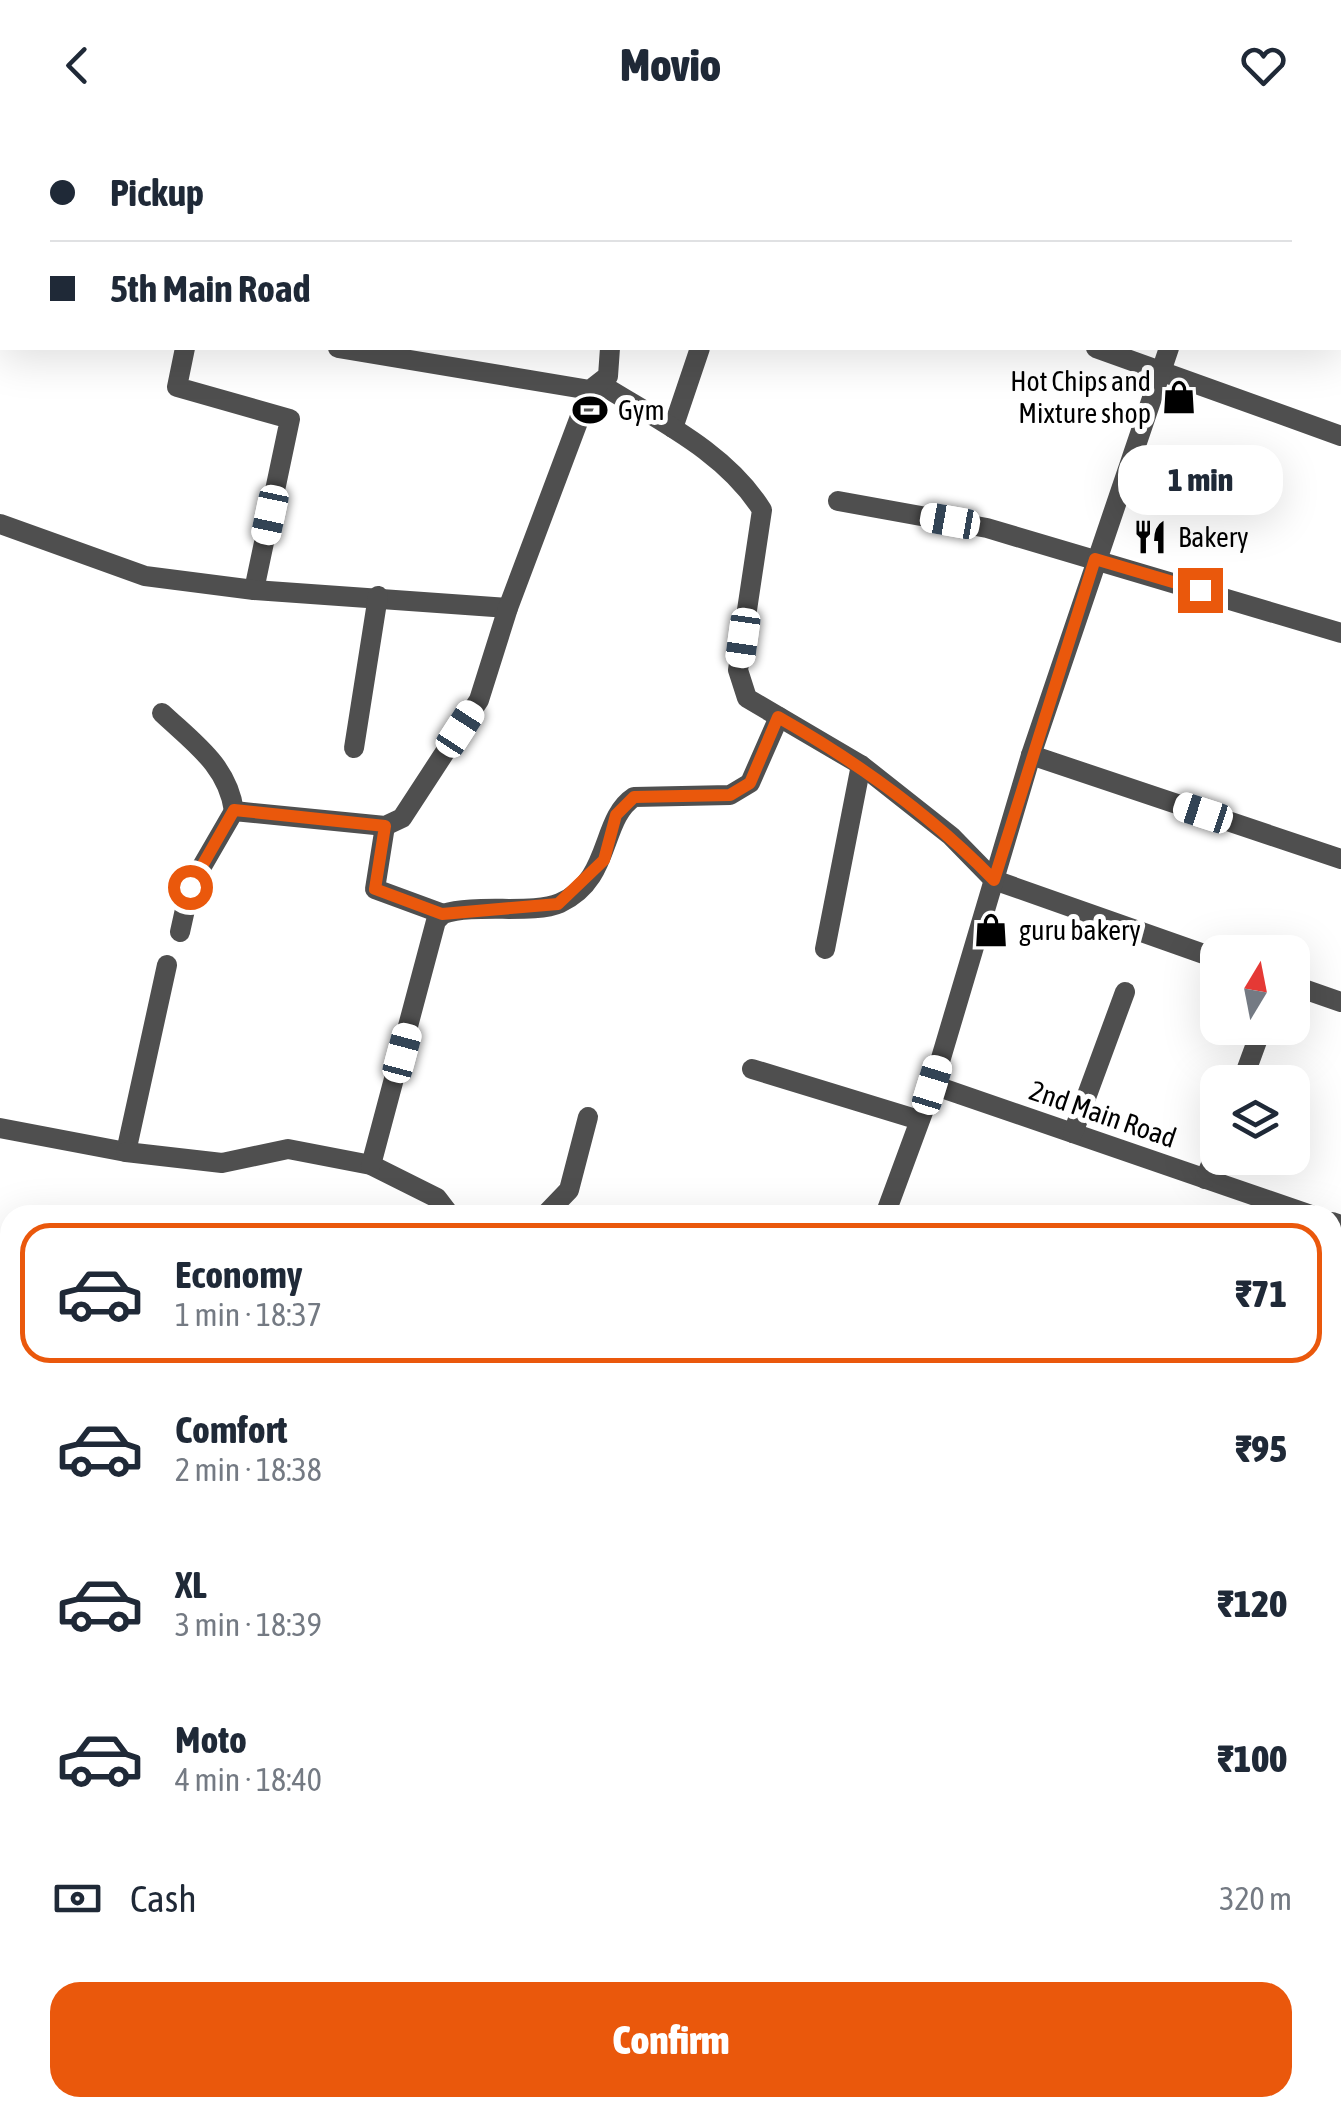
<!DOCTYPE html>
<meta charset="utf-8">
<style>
body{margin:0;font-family:"Asap Condensed",sans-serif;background:#f6f6f7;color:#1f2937;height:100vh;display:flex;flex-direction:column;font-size:38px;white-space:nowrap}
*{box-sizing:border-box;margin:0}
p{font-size:32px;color:#747a83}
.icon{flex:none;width:55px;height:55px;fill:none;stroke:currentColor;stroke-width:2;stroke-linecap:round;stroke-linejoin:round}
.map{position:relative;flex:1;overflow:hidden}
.side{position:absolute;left:0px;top:1075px;width:1342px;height:912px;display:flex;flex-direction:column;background:#fff;border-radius:30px 30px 0 0;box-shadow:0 10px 40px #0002}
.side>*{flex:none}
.guide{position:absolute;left:0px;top:0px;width:1342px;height:220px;box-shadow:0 10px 40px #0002;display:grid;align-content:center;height:220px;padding:0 50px;background:#fff}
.needle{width:65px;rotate:10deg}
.controls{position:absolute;left:1200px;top:805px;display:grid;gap:20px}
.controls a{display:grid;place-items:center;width:110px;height:110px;border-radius:20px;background:#fff;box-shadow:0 10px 40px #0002;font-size:50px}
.end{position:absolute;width:45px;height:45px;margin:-22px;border:12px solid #ea580c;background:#fff;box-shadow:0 0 0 5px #fff}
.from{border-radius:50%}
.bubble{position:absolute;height:70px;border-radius:30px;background:#fff;box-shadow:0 10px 40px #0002;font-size:32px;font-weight:800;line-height:70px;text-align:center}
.car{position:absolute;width:30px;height:60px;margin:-30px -15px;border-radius:12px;box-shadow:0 0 8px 2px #0007;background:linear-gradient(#fff 24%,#345 0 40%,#fff 0 76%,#345 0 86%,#fff 0)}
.guide b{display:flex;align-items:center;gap:35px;height:95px;font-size:38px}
.guide b+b{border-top:2px solid #e0e1e3}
.guide i{width:25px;height:25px;background:#1f2937}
ul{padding:18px 0 0;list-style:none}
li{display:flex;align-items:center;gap:30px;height:140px;margin:0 20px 15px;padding:0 30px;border:5px solid transparent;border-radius:30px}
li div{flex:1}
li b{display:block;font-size:38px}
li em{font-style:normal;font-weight:800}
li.selected{border-color:#ea580c}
li>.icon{width:90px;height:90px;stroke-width:1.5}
.pay{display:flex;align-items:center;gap:25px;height:110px;padding:0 50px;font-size:38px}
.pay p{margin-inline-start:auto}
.action{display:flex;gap:20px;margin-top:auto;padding:20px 50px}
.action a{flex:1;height:115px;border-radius:30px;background:#ea580c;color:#fff;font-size:40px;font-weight:800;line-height:115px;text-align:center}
header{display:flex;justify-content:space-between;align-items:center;height:130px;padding:0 50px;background:#fff;font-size:45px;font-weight:800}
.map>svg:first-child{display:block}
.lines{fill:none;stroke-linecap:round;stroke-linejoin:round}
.service{stroke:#4f4f4f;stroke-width:20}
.minor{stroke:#4f4f4f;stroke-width:20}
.tertiary{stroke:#4f4f4f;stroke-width:20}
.route{stroke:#ea580c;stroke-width:12}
.labels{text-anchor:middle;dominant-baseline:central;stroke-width:10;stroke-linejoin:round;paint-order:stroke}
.poi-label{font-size:28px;fill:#000;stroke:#fff;text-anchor:start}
.street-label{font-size:28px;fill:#000;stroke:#fff}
</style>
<header><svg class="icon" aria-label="back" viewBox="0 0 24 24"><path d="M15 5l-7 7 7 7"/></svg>Movio<svg class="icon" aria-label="heart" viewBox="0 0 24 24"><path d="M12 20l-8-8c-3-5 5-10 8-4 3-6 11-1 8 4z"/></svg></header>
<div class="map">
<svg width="1341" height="1986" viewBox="0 0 1341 1986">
<rect width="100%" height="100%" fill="#fff"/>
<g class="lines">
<g class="service">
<polyline points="788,2 789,0"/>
<polyline points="673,298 700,218"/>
</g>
<g class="minor">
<polyline points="351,0 368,2"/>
<polyline points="316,2 317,0"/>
<polyline points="1340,58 1341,59"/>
<polyline points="1340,153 1341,153"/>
<polyline points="185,218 177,257 290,289 254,460"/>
<polyline points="1096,218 1341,306"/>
<path d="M 602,255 C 658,290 726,322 762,380 L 738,540 L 747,568 L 861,635 L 951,706 L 994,750 L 1218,829"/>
<polyline points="838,371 987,398 1341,503"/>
<polyline points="0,394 145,446 254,460 508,478"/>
<path d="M 162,583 C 194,613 228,636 234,681"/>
<polyline points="354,618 378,466"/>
<polyline points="1031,625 1341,729"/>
<polyline points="385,696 375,759 443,784"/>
<polyline points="180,802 190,757 234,681 385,696 402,688 479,570 508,478 590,260"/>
<polyline points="825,819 861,635"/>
<polyline points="1292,855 1341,872"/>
<polyline points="752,939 919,990"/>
<polyline points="1242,952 1257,911"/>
<polyline points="933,955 1311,1085"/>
<polyline points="0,998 126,1022 167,835"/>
<polyline points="1073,1003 1125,862"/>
<polyline points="126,1022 222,1033 288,1019 371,1035 437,1068 450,1085"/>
<path d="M 371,1035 L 436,791 L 443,784 C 476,773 533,785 560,773 C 612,750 600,689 634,667 L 730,665 L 750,653 L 779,587"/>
<polyline points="1205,1049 1218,1017"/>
<polyline points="545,1085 569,1060 588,987"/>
<polyline points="885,1085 933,955 1031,625 1169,218"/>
<polyline points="1332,1092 1341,1095"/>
<polyline points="0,1173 10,1177"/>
<polyline points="1332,1274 1341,1277"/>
<polyline points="0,1402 7,1411 10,1431"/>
<polyline points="1332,1440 1341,1443"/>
<polyline points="0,1481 10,1464"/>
<polyline points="1332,1614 1341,1617"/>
<polyline points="0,1712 10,1719"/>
<polyline points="1332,1729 1341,1732"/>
<polyline points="284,1986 289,1978"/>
<polyline points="484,1986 489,1978"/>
<polyline points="652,1986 656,1978"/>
<polyline points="755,1986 759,1978"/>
<polyline points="941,1986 944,1978"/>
<polyline points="1099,1986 1103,1978"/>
</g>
<g class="tertiary">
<polyline points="1083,0 1091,2"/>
<polyline points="620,2 620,0"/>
<polyline points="1242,2 1243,0"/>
<polyline points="0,144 2,144"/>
<polyline points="338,218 590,260 608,246 610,218"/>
</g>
</g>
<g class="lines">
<path class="route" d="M 190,757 L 234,680 L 385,696 L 375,759 L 442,784 L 558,774 L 604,730 L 616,685 L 634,667 L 730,665 L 750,653 L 778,587 C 859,633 930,684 994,750 L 1095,429 L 1200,460"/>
</g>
<defs>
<g id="shop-bare" transform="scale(2.7)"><path d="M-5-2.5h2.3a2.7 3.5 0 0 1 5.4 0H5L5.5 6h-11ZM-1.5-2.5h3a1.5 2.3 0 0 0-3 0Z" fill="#000" stroke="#fff" stroke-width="2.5" paint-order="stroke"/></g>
<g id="stadium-bare" transform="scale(2.7)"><path d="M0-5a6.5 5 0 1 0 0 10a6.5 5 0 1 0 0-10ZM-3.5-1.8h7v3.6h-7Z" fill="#000" stroke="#fff" stroke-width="2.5" paint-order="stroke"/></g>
<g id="restaurant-bare" transform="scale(2.7)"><path d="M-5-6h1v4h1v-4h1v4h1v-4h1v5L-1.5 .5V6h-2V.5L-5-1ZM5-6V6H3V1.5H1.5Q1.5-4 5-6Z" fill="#000" stroke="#fff" stroke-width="2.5" paint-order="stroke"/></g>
</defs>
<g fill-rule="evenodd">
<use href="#shop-bare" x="1179" y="267"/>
<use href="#stadium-bare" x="590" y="280"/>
<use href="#restaurant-bare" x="1150" y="407"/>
<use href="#shop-bare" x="991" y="800"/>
</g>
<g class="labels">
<g class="poi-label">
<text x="1151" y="251" text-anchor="end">Hot Chips and<tspan x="1151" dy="32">Mixture shop</tspan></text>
<text x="618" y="280">Gym</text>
<text x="1178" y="407">Bakery</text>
<text x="1019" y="800">guru bakery</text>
</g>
<g class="street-label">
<text transform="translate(1103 984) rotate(19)">2nd Main Road</text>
</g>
</g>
</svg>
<div class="controls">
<a><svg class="needle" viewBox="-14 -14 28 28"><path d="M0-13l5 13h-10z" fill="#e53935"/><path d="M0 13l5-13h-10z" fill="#747a83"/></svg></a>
<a><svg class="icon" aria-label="layers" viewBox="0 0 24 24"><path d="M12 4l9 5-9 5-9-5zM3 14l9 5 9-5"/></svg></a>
</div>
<i class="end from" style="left:190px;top:757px"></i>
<i class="end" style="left:1200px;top:460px"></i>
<div class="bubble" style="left:1118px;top:315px;width:165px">1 min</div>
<i class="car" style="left:270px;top:385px;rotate:192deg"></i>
<i class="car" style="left:950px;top:391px;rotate:280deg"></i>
<i class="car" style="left:743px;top:508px;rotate:188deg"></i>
<i class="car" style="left:460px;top:599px;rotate:33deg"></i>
<i class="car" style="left:1203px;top:683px;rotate:288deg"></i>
<i class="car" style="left:402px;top:923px;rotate:15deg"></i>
<i class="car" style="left:932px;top:955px;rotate:17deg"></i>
<div class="guide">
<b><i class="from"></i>Pickup</b>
<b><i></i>5th Main Road</b>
</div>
<section class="side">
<ul>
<li class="selected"><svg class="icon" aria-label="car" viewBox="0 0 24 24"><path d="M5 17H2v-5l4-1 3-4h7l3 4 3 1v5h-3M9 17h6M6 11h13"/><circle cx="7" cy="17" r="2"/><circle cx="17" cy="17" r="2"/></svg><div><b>Economy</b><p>1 min · 18:37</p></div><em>₹71</em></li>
<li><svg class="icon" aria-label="car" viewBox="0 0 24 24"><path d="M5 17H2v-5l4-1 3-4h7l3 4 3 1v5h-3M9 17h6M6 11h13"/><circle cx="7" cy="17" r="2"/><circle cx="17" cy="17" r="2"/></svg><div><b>Comfort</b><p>2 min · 18:38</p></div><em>₹95</em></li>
<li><svg class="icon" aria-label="car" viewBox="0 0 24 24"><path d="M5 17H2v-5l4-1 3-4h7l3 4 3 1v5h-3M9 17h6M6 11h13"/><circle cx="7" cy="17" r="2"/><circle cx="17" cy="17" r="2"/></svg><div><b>XL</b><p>3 min · 18:39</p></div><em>₹120</em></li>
<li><svg class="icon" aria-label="car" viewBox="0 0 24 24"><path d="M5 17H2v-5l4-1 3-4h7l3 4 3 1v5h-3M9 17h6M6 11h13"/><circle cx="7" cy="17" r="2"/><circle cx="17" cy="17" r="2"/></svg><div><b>Moto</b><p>4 min · 18:40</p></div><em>₹100</em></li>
</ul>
<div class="pay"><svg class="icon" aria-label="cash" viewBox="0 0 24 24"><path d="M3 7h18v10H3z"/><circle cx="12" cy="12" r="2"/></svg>Cash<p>320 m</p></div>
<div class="action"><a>Confirm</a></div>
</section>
</div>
